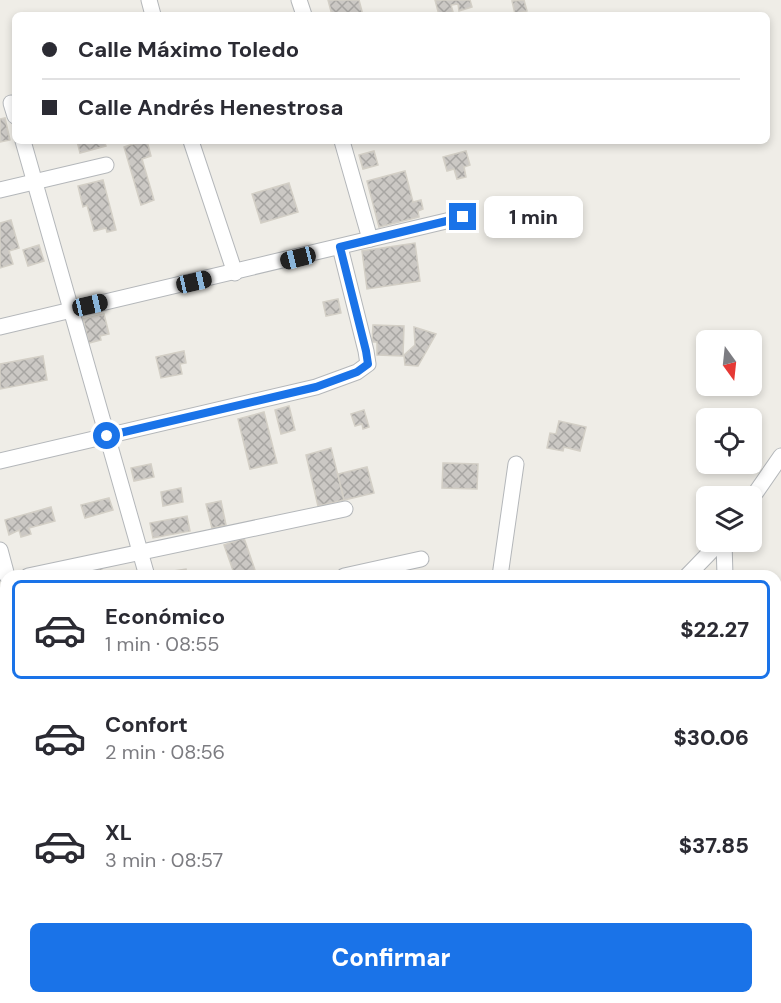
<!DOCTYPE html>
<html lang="es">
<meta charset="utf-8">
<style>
body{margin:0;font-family:"DM Sans",sans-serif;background:#f2f2f3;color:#2b2b33;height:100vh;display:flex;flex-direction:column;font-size:22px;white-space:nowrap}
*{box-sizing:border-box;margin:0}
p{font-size:20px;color:#7c7c81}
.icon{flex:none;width:33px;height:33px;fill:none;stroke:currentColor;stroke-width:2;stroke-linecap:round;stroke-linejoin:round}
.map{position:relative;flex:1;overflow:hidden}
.sheet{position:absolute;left:0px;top:570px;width:782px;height:434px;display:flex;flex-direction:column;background:#fff;border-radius:18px 18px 0 0;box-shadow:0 3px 9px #0003}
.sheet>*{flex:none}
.top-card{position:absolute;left:12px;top:12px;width:758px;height:132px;border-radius:9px;box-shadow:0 3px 9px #0003;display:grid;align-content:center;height:132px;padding:0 30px;background:#fff}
.needle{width:39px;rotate:165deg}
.controls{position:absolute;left:696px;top:330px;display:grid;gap:12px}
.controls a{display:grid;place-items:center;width:66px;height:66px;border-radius:9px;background:#fff;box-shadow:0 3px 9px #0003;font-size:30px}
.end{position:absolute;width:27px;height:27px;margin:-14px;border:8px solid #1a73e8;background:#fff;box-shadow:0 0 0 3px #fff}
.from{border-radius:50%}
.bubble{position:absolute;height:42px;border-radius:9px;background:#fff;box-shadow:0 3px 9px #0003;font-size:20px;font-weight:800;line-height:42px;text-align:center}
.car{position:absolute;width:18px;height:36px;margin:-18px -9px;border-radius:8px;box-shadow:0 0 4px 2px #0007;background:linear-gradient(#222 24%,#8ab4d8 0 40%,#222 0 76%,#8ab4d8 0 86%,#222 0)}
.top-card b{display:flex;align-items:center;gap:21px;height:57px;font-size:22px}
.top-card b+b{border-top:2px solid #e1e1e2}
.top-card i{width:15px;height:15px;background:#2b2b33}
ul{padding:10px 0 0;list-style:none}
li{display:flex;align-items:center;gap:18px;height:99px;margin:0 12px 9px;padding:0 18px;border:3px solid transparent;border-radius:9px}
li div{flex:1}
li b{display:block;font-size:22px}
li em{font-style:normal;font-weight:800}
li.active{border-color:#1a73e8}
li>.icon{width:54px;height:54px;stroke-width:1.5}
.action{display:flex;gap:12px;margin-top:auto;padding:12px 30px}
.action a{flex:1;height:69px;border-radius:9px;background:#1a73e8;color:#fff;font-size:24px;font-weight:800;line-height:69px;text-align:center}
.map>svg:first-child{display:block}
.building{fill:url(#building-cross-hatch);stroke:#d3cfc6;stroke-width:1.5}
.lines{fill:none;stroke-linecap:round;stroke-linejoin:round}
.street-casing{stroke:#b4b7ba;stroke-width:17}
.path{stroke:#9fc5aa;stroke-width:4;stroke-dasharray:6 3;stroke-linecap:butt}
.street{stroke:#fff;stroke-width:15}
.route{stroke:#1a73e8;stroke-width:8}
</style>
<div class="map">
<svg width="781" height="1003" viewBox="0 0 781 1003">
<defs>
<pattern id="building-cross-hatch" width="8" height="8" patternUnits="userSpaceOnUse" patternTransform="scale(1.5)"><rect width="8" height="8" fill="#cbc8c4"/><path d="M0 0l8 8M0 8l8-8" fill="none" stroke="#a8a6a3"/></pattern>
</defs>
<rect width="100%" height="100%" fill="#efede7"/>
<g class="building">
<polygon points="328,0 359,0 363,15 332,15"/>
<polygon points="435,0 470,0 472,7 459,11 458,4 451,5 453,12 439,15"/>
<polygon points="524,0 527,11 515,14 512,1"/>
<polygon points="5,118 10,140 0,142 0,119"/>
<polygon points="77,141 104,141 106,146 80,153"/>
<polygon points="142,141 147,141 151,156 142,159 154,200 141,205 124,147"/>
<polygon points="374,151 378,165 363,169 359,155"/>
<polygon points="466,151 470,165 464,167 466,177 457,179 454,169 447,171 443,157"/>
<polygon points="405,171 413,202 421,200 423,209 418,211 419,217 379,227 367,181"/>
<polygon points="103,180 116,230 107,232 106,228 94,231 87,205 83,207 78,186"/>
<polygon points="289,183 298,212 261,223 252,194"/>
<polygon points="11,220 19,248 9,251 13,264 0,268 0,223"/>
<polygon points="415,243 420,281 367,289 362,251"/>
<polygon points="39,245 44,261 28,266 23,250"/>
<polygon points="338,299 341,313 326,316 323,302"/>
<polygon points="104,314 109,334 100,336 101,340 89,343 83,319"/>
<polygon points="373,325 404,326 403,356 377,355 377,342 372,342"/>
<polygon points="414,327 436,334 418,366 405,365 404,355 415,345"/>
<polygon points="184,351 186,363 180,364 182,374 161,378 156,357"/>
<polygon points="43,356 47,380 0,389 0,364"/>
<polygon points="289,406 295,430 281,434 275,410"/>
<polygon points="364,410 369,427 363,429 362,424 355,426 351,414"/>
<polygon points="264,412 277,463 250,469 238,419"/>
<polygon points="559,421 586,427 580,451 564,447 563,451 547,448 550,433 556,434"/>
<polygon points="331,448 344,500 318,506 306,455"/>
<polygon points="443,463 478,464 477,489 442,488"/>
<polygon points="151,464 154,477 134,481 131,468"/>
<polygon points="367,467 374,493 344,500 338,474"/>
<polygon points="181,488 183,502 163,506 161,492"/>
<polygon points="109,498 113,510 85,518 81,505"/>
<polygon points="221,501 226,525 212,528 206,504"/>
<polygon points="51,507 55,521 29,528 31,534 21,537 19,530 9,535 5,520"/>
<polygon points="187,516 190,531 153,538 150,523"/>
<polygon points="244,538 257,576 235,576 224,545"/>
<polygon points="101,566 103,576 54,576"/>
<polygon points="186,569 187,576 174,576 174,571"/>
<polygon points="6,617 6,641 0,642 0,619"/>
<polygon points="6,664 6,692 0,694 0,665"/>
<polygon points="0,764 5,782 0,783"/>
<polygon points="776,770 781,771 781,804 776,803"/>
<polygon points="776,810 778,810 777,821 781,822 781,847 776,846"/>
<rect x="776" y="887" width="5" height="18"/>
<polygon points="776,994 781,995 781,1003 754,1003 754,998 776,998"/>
<polygon points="354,998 390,998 389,1003 354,1003"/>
<polygon points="558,998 602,998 601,1003 557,1003"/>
</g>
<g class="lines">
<g class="street-casing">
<g id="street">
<polyline points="149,0 153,15"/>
<polyline points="299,0 304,15"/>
<polyline points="11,103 15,116"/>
<polyline points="23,141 147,576"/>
<polyline points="191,141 235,273"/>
<polyline points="342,141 370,239"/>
<polyline points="0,190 106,165"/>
<polyline points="0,327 463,217"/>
<polyline points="0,461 316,387 357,372 368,364 366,351 340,247"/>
<polyline points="752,498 781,456"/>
<polyline points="724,542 725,576"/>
<polyline points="0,550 7,576"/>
<polyline points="28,576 345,509"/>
<polyline points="344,576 421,559"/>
<polyline points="500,576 516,464"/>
<polyline points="687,576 720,542"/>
<polyline points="0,654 6,653"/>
<polyline points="0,821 6,821"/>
<polyline points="776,945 781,946"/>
<polyline points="411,1003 412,998"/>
<polyline points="538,1003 539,998"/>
<polyline points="670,1003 670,998"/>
</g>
</g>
<g class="path">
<polyline points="0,845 6,875"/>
<polyline points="31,998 32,1003"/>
<polyline points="200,998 201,1003"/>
<polyline points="324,1003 325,998"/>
</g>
<use href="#street" class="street"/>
</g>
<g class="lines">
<polyline class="route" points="107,436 316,387 357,372 368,364 366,351 340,247 463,217"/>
</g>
</svg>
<div class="controls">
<a><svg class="needle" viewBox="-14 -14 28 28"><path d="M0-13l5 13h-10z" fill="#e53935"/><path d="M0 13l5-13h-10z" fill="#7c7c81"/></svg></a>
<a><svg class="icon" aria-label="locate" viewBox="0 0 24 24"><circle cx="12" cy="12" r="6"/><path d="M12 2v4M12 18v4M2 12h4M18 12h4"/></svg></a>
<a><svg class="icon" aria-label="layers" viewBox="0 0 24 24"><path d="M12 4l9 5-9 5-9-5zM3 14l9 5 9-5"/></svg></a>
</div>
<i class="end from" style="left:107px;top:436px"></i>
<i class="end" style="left:463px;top:217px"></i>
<div class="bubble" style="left:484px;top:196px;width:99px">1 min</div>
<i class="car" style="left:298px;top:258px;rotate:256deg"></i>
<i class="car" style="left:194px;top:282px;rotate:77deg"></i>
<i class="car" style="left:90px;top:305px;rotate:77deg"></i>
<div class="top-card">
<b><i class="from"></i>Calle Máximo Toledo</b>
<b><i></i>Calle Andrés Henestrosa</b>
</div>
<section class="sheet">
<ul>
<li class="active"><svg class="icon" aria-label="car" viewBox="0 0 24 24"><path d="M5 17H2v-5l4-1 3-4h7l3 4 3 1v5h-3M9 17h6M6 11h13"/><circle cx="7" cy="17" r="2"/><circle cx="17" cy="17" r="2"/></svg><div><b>Económico</b><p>1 min · 08:55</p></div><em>$22.27</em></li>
<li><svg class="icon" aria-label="car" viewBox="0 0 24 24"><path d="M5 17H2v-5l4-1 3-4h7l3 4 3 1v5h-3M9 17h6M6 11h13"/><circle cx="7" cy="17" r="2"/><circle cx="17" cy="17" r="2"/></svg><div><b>Confort</b><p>2 min · 08:56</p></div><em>$30.06</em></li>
<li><svg class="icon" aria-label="car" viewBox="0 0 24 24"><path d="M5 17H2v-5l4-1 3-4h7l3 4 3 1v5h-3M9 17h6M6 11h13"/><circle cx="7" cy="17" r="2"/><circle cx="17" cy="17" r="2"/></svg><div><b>XL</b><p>3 min · 08:57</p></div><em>$37.85</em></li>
</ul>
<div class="action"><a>Confirmar</a></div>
</section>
</div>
